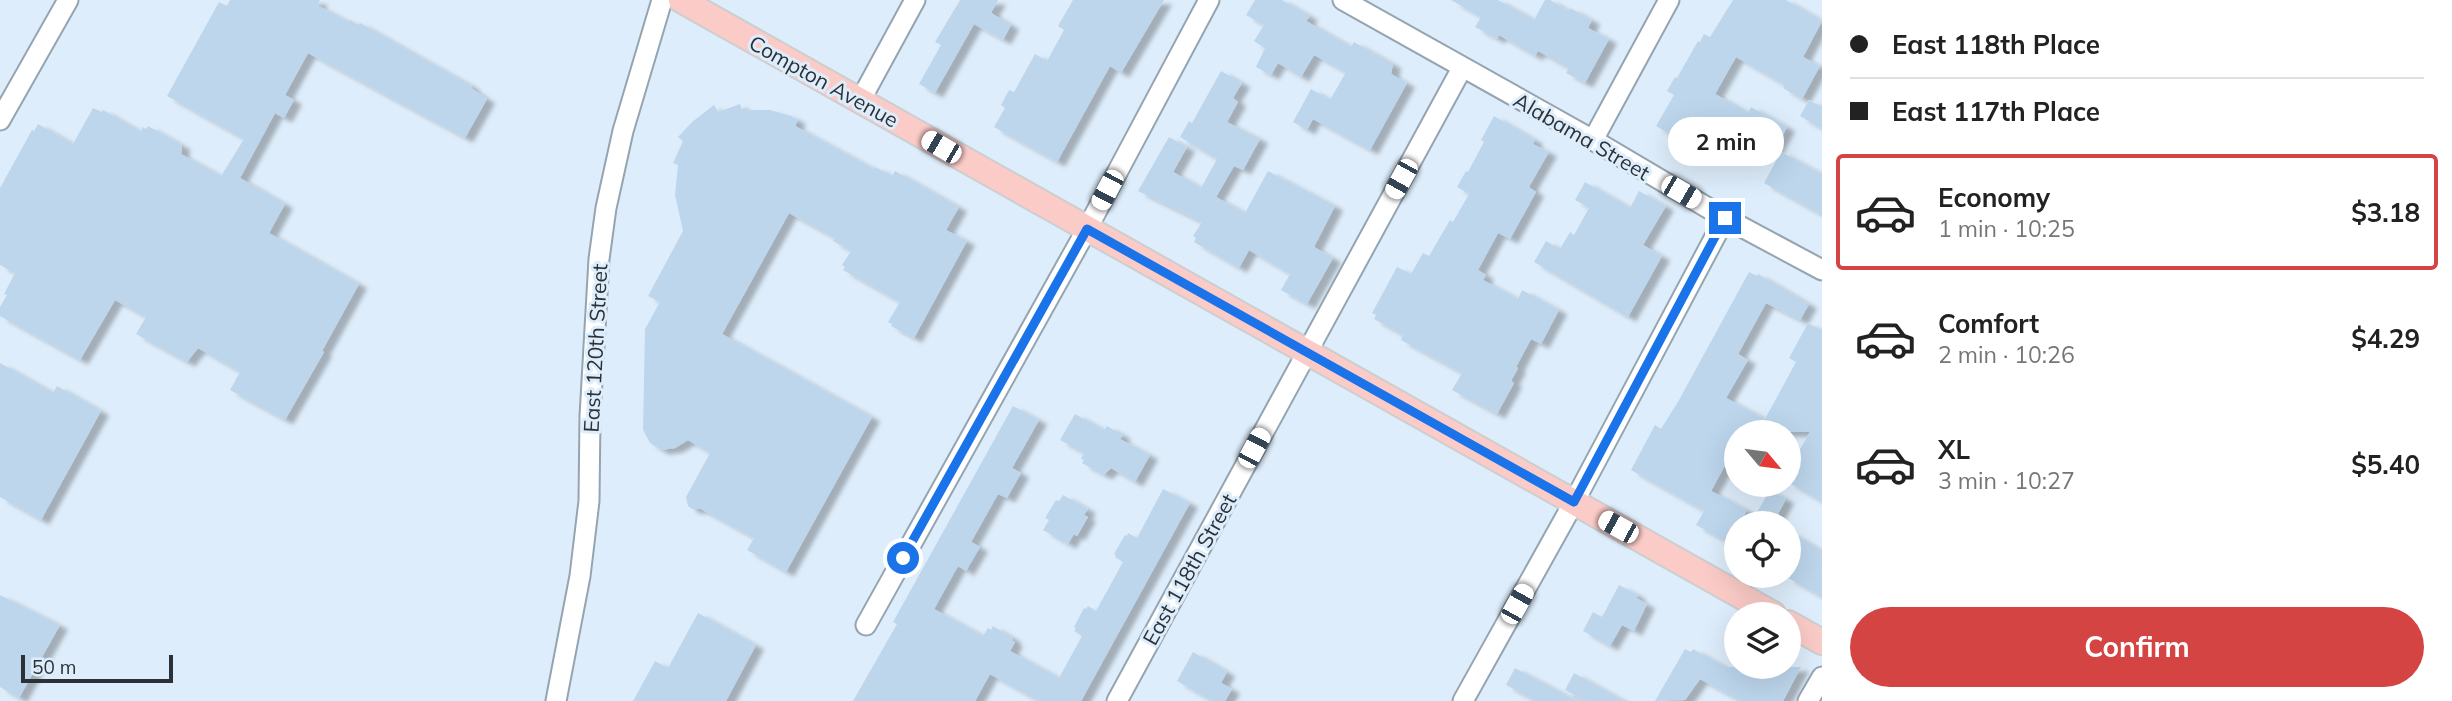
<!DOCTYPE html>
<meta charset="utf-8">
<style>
body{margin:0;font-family:Mulish,sans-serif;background:#f6f6f6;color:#222;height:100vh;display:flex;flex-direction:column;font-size:26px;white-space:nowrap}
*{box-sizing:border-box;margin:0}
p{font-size:23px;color:#767676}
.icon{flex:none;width:38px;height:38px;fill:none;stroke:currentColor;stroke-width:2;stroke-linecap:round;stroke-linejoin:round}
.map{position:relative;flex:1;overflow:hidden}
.panel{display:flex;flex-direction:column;background:#fff;width:630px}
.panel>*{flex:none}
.guide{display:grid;align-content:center;height:154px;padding:0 28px;background:#fff}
.needle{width:46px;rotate:119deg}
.controls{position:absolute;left:1724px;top:420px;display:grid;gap:14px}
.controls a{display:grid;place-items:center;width:77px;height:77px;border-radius:50%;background:#fff;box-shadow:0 7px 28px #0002;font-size:35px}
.scale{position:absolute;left:21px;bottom:18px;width:152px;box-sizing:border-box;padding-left:7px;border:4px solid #2b3137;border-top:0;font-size:19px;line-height:24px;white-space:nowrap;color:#2b3137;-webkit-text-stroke:5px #deedfb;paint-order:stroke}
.end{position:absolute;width:32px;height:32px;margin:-16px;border:9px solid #1a73e8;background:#fff;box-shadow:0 0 0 4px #fff}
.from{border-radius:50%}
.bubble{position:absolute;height:49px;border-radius:24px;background:#fff;box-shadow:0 7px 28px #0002;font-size:23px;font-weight:700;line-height:49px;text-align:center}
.car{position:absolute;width:21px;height:42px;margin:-21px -10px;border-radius:9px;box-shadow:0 0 5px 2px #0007;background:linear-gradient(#fff 24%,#345 0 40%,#fff 0 76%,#345 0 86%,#fff 0)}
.guide b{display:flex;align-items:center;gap:24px;height:66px;font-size:26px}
.guide b+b{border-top:2px solid #e0e0e0}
.guide i{width:18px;height:18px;background:#222}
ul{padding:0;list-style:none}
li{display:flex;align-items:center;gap:21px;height:116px;margin:0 14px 10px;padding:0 14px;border:4px solid transparent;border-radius:7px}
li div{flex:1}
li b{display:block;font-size:26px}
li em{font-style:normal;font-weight:700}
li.selected{border-color:#d34442}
li>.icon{width:63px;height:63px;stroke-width:1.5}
.button{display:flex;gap:14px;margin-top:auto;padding:14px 28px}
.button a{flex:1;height:80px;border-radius:42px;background:#d34442;color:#fff;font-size:28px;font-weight:700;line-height:80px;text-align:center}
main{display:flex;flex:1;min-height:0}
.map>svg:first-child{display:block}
.building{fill:#bdd6ec;filter:url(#shadow)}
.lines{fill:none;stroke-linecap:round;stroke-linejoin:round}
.minor-casing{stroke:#95a4b1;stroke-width:23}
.major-casing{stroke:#cccecf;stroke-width:28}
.minor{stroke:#fff;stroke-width:19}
.major{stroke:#fbcbc7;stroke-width:24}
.route{stroke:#1a73e8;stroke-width:9}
.labels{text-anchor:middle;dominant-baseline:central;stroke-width:6;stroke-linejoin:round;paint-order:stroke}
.street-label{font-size:21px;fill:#2b3137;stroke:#deedfb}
</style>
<main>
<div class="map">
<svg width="1822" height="701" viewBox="0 0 1822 701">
<defs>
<filter id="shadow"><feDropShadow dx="8" dy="4.5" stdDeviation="2" flood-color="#0004"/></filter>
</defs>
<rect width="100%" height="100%" fill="#deedfb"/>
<g class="building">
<polygon points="230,0 320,0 317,5 349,22 350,20 359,25 360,23 420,57 472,86 471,88 487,99 465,138 308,53 285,95 294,100 284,118 275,113 240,178 285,204 269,233 359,284 322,351 324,352 285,420 230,390 240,372 198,348 187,362 136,334 146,317 115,300 80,360 0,316 0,307 7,295 4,294 15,273 0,265 0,188 32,130 34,131 38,124 73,144 93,108 102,112 103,110 141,132 143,127 146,129 148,126 182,145 181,154 221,176 244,139 167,96 219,2 227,6"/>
<polygon points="960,0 998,0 991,13 1011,25 1003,40 974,24 935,93 919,84 941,45 935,42"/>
<polygon points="1073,0 1164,0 1121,73 1110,66 1057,162 994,127 1005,108 1001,105 1009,90 1014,92 1035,54 1047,61 1064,30 1058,26"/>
<polygon points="1255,0 1282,0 1310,16 1306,21 1351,47 1354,42 1393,64 1391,74 1407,83 1370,150 1313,119 1307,130 1293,122 1311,89 1330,100 1346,72 1314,55 1301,77 1278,63 1271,75 1256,67 1265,48 1254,41 1264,25 1246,15"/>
<polygon points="1451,0 1498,0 1534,20 1545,0 1550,0 1569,11 1570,8 1592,20 1588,28 1609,39 1585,83 1566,73 1569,68 1538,51 1535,56 1499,35 1497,39 1475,27 1481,17"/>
<polygon points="1733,0 1786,0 1822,21 1803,57 1820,66 1802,99 1783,88 1785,85 1736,57 1715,94 1748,113 1751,107 1787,127 1772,155 1749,142 1751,139 1721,123 1703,153 1656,126 1674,95 1667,91 1675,77 1677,78 1698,41 1700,42 1704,34 1710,37"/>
<polygon points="1221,71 1242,83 1233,98 1238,102 1227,122 1260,139 1243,170 1234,166 1216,197 1245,213 1268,171 1335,206 1314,247 1333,258 1307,304 1281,290 1290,274 1249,250 1239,268 1194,242 1196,238 1193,236 1202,222 1138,191 1169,137 1187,147 1173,172 1201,188 1217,159 1180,137 1189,121 1192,123"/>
<polygon points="1809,100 1822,107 1822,129 1800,116"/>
<polygon points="740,104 742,110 770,110 791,116 798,120 795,126 874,169 875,167 892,176 895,171 959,207 946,230 967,241 914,338 891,326 892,324 888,322 900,302 843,270 845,267 842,265 851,251 833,241 835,238 789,213 722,334 872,417 786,572 747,550 754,538 701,509 692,509 688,506 686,497 710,453 688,440 675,448 661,450 650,443 643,430 645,329 660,302 648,296 683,231 675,195 678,165 673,163 683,141 678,137 692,122 714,105 718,112"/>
<polygon points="1494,116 1535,140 1533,144 1549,152 1530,185 1530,188 1536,192 1510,239 1498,233 1478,270 1486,275 1483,280 1518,299 1522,290 1559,310 1541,344 1531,339 1516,367 1518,368 1511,381 1514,383 1497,414 1452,390 1462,373 1401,340 1403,335 1374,319 1376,315 1372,313 1397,267 1411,274 1423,253 1429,256 1450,220 1453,222 1469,194 1457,187 1466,171 1468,172 1484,142 1481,140"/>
<polygon points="1781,152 1822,174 1822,215 1764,183"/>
<polygon points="1585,182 1630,208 1639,191 1666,206 1643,245 1662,256 1628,317 1534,262 1546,241 1560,249 1570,232 1574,235 1589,208 1575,200"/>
<polygon points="1749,272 1757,276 1758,274 1809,304 1800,320 1766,303 1738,354 1748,360 1726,398 1765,419 1796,362 1789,358 1808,323 1822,330 1822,502 1788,482 1788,470 1810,432 1736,432 1736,445 1711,491 1747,510 1740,523 1736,523 1736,530 1729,543 1696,525 1704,511 1631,470 1655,425 1661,429 1679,400"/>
<polygon points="0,363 53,393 57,386 101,411 41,520 0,497"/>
<polygon points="1013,406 1039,420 1012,468 1021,473 1007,498 998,494 971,542 980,547 966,571 958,566 934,609 983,636 988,628 991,630 993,626 1013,638 1012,641 1015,642 1010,651 1059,678 1082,636 1074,631 1076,628 1074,627 1084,608 1086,609 1088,606 1096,611 1123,562 1115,557 1116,555 1114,554 1125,535 1127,536 1128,533 1137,538 1163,489 1190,503 1081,701 1039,701 990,674 975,701 853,701 897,624 893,622"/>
<polygon points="1075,414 1104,430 1107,426 1123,435 1120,439 1150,455 1135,482 1111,468 1104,475 1082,463 1084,460 1081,459 1084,453 1060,440"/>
<polygon points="1770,490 1786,499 1773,523 1756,514"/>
<polygon points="1063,495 1088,509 1084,515 1088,517 1077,536 1074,534 1068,544 1043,530 1049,520 1045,518 1056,500 1059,501"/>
<polygon points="1788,531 1822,551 1822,597 1788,578"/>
<polygon points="1619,585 1638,595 1636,598 1647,604 1634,631 1622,625 1610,646 1583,631 1593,612 1602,617"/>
<polygon points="0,595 60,625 19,698 0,687"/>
<polygon points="698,613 756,645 726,701 633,701 655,661 668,668"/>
<polygon points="1685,649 1691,652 1693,649 1725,667 1801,667 1783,701 1741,701 1700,679 1685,700 1655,701"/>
<polygon points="1193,652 1227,672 1221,683 1232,689 1225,701 1212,701 1177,681"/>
<polygon points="1515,668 1577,701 1536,701 1506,685"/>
<polygon points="1574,673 1624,701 1586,701 1565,690"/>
</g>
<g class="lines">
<g class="minor-casing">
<g id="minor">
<polyline points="1343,0 1593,140 1725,218 1822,270"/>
<polyline points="860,101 915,0"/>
<polyline points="0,120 68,0"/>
<polyline points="1593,140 1669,0"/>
<polyline points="866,625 1087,229 1209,0"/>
<polyline points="556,701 580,576 589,501 590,416 599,259 606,208 623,131 662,0"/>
<polyline points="1117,701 1462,68"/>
<polyline points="1463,701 1574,502 1725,218"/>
<polyline points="1808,701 1822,677"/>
</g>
</g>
<g class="major-casing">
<g id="major">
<polyline points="681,0 1773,614"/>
<polyline points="1788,623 1822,642"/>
</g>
</g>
<use href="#minor" class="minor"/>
<use href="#major" class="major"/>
</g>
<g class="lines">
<polyline class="route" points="903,558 1087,229 1574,502 1725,218"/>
</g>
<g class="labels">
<g class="street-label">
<text transform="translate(824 81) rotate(29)">Compton Avenue</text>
<text transform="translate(1582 136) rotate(30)">Alabama Street</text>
<text transform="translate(595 348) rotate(-87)">East 120th Street</text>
<text transform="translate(1189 569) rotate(-61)">East 118th Street</text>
</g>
</g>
</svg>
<div class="controls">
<a><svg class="needle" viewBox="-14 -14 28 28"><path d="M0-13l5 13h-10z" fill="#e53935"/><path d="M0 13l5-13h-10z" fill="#767676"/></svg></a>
<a><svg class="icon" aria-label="locate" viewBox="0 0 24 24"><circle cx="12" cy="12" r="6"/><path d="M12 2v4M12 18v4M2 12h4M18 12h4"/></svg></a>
<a><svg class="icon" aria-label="layers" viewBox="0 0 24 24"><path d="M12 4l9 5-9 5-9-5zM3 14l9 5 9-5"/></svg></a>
</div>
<div class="scale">50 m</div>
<i class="end from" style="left:903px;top:558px"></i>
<i class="end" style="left:1725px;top:218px"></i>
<div class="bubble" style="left:1668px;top:117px;width:116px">2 min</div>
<i class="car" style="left:941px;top:147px;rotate:300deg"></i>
<i class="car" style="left:1401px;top:179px;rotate:209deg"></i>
<i class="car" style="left:1107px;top:190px;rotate:208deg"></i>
<i class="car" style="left:1681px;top:192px;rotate:120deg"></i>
<i class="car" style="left:1254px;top:448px;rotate:28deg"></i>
<i class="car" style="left:1618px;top:527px;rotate:299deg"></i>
<i class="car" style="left:1517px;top:604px;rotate:29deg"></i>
</div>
<section class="panel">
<div class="guide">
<b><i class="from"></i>East 118th Place</b>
<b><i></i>East 117th Place</b>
</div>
<ul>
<li class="selected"><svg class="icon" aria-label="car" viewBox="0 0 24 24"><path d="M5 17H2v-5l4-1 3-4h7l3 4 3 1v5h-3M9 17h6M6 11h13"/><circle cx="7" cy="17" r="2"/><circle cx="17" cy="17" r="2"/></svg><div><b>Economy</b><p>1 min · 10:25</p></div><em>$3.18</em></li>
<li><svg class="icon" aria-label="car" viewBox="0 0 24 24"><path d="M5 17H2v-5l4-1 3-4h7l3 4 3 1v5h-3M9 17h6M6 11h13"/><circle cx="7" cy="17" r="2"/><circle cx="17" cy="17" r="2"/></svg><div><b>Comfort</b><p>2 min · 10:26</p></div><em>$4.29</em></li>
<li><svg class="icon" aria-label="car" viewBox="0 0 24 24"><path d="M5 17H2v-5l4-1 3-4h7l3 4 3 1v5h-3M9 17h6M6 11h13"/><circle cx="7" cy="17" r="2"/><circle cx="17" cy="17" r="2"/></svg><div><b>XL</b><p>3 min · 10:27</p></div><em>$5.40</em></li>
</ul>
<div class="button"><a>Confirm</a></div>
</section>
</main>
